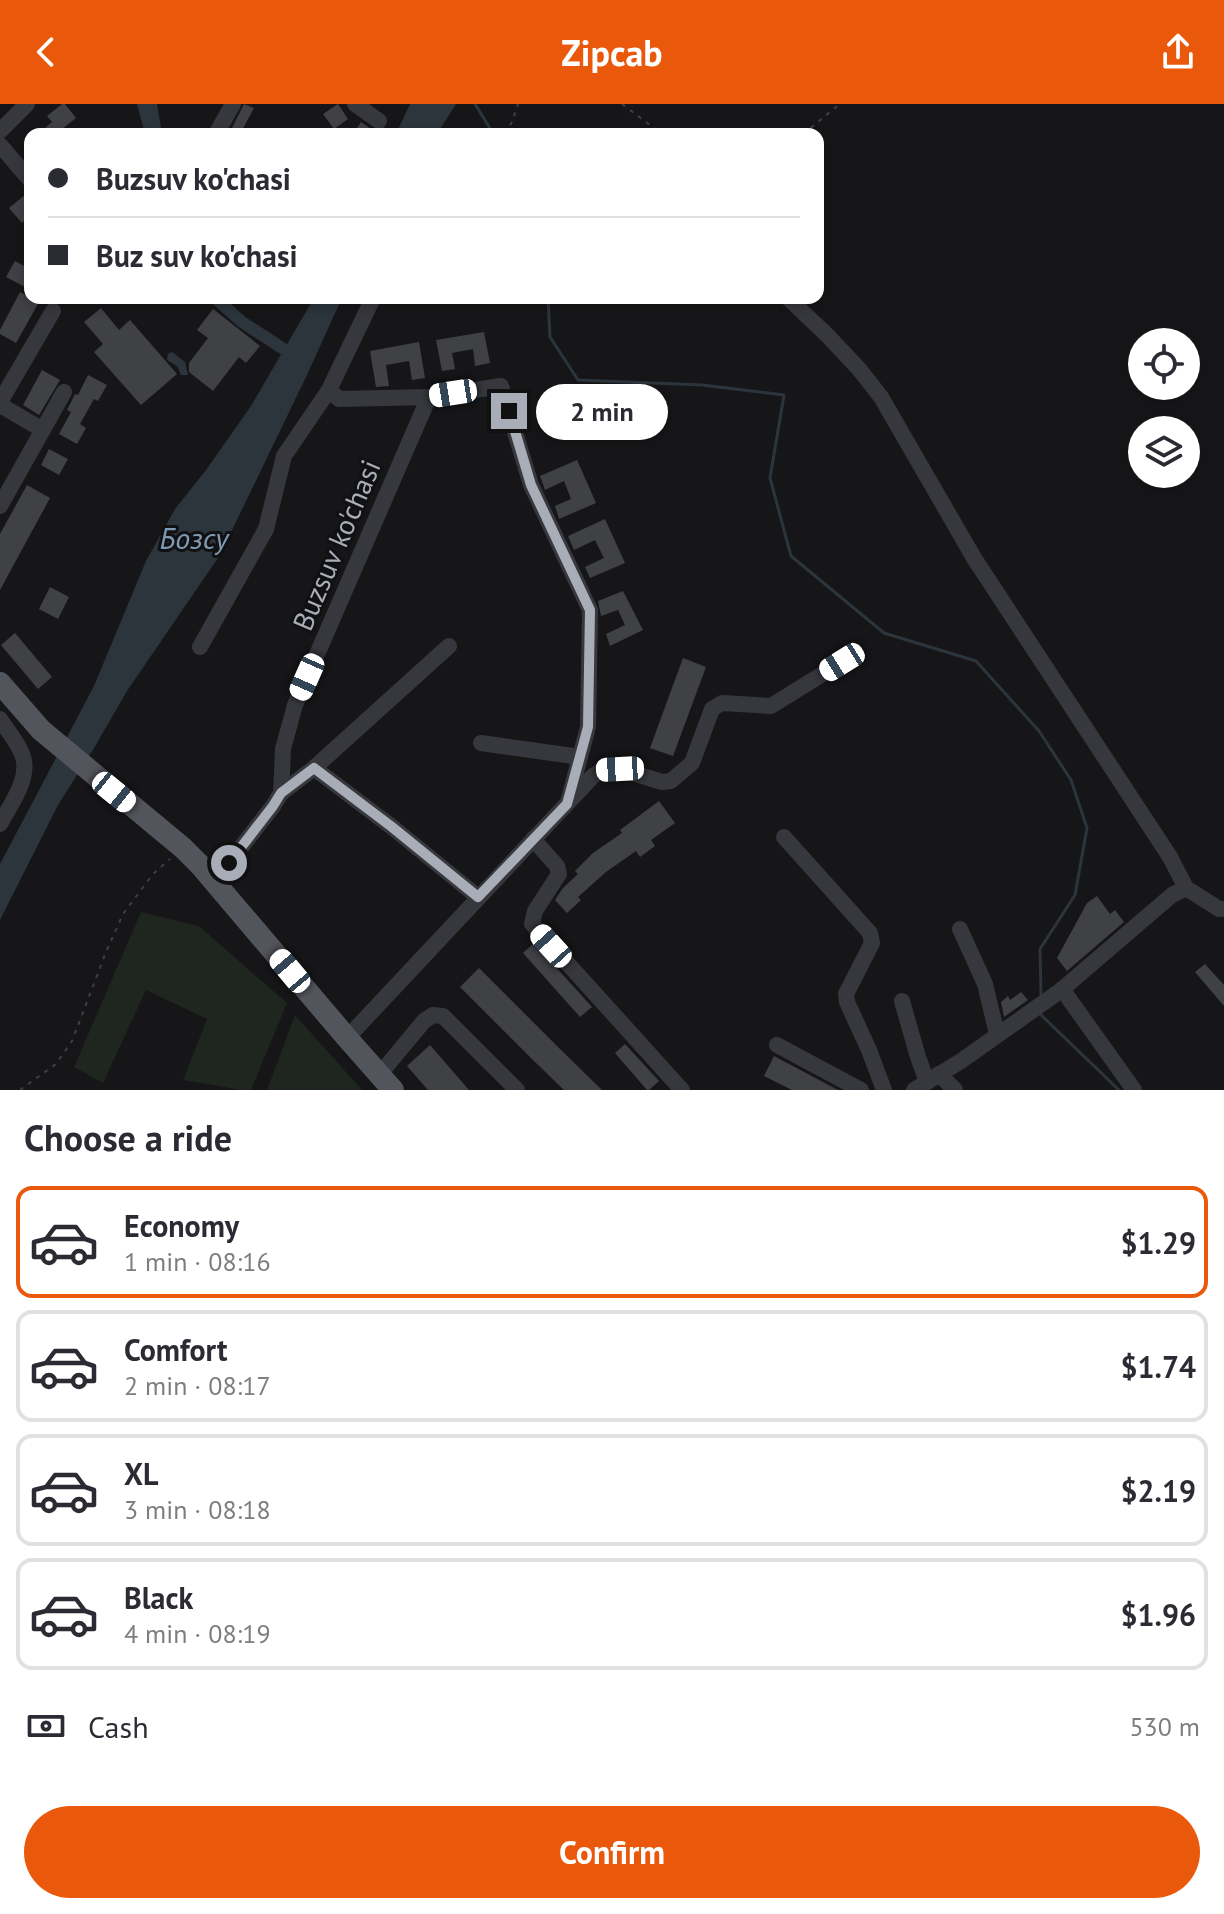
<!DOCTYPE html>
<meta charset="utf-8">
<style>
body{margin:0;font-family:"PT Sans",sans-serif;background:#f2f2f3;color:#2b2b33;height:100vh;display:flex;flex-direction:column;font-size:30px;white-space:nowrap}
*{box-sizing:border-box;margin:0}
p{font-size:26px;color:#7c7c81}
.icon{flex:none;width:44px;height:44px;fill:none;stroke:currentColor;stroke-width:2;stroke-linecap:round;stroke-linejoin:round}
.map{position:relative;height:986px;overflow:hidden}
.sheet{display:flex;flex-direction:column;background:#fff;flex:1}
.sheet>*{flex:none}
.hud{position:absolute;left:24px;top:24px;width:800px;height:176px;border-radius:16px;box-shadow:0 4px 12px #0003;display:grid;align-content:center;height:176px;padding:0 24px;background:#fff}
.tools{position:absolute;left:1128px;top:224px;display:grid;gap:16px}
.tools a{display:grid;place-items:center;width:72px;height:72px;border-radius:50%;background:#fff;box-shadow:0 4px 12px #0003;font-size:40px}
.end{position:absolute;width:36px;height:36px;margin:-18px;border:10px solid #a8adb8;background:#111;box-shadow:0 0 0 4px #111}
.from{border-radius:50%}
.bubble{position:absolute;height:56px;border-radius:28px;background:#fff;box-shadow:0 4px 12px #0003;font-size:26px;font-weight:700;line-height:56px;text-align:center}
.car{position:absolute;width:24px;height:48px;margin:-24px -12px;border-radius:10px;box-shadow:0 0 6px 2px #0007;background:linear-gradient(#fff 24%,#345 0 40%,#fff 0 76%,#345 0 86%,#fff 0)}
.hud b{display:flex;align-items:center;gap:28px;height:76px;font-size:30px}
.hud b+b{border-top:2px solid #e1e1e2}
.hud i{width:20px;height:20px;background:#2b2b33}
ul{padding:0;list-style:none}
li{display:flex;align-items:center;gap:24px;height:112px;margin:0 16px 12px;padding:0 8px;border:4px solid #e1e1e2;border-radius:16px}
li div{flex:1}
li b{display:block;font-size:30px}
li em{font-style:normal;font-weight:700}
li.current{border-color:#ea580c}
li>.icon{width:72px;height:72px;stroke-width:1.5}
h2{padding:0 24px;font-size:36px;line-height:96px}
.pay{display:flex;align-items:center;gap:20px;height:88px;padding:0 24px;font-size:30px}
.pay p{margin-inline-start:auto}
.primary-button{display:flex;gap:16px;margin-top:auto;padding:16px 24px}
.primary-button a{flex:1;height:92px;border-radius:48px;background:#ea580c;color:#fff;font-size:32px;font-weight:700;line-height:92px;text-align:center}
header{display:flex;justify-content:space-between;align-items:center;height:104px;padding:0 24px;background:#ea580c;color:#fff;font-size:36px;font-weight:700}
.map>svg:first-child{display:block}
.green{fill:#1e261f}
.water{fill:#2c353c}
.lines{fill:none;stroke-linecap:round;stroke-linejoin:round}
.stream{stroke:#2c353c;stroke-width:3}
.canal{stroke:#2c353c;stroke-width:12}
.building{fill:#404145}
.path{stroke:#3d3f44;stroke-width:2;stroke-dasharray:4 6;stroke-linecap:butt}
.minor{stroke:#37383d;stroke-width:16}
.major{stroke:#53555c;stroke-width:22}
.route{stroke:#a8adb8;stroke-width:10}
.labels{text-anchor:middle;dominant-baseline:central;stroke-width:6;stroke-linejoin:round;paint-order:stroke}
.street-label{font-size:28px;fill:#a8adb8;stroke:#111113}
.water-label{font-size:30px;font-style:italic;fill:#7f9bb3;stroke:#111113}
</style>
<header><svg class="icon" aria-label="back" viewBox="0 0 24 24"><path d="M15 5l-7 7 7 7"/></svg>Zipcab<svg class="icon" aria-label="share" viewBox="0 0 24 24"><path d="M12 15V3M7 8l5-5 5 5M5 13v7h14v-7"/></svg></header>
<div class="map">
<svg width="1224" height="986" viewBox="0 0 1224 986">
<rect width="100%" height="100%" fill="#161618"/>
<g class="green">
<polygon points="141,808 199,822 287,899 251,986 241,986 183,976 207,915 146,886 103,979 74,963"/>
<polygon points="295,911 362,986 267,986"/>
</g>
<g class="water">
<polygon points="137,0 157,0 162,30 145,30"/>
<polygon points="410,0 456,0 437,30 396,30"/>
<polygon points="314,194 342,194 306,273 220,451 127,587 94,644 58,701 0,816 0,760 94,582 146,457 175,405 206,366 251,302"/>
<polygon points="172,248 185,258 188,271 181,271 177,262 167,256 168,250"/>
</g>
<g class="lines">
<g class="stream">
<polyline points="475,0 491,26"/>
<polyline points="548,194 550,233 578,276 702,281 784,291 770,374 791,452 884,529 976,557 1039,627 1071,676 1087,724 1075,791 1040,845 1041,891"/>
<polyline points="1041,907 1041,911 1119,986"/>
</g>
<polyline class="canal" points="215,194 242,218 293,251"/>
</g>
<g class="building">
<polygon points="62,0 65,0 76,14 56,30 38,30 52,18 47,12"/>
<polygon points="244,0 254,4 240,30 229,30"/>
<polygon points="338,0 348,15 334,25 323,10"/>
<polygon points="361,18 378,30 353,30"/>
<polygon points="26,90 30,95 30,112 22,119 9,104"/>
<polygon points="15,157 30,165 30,173 25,183 6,173"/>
<polygon points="20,188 39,198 16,239 0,230 0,226"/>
<polygon points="101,204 119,226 130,216 177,270 141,301 94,248 103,240 84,218"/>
<polygon points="213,205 260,242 246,259 239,253 213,287 189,268 189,259 208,234 197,226"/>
<polygon points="484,228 490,259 475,262 473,245 452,249 455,265 442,267 436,236"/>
<polygon points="419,238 425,274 412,276 409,257 386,261 389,282 376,283 370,247"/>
<polygon points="42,266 60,276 39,311 23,301"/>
<polygon points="88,271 107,281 98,297 94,295 80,320 86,324 77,340 59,330 71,308 67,306 75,290 78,291"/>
<polygon points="49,345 68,355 59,371 41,361"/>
<polygon points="577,356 596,399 559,415 555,402 571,395 564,377 545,386 540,372"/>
<polygon points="27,381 50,394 0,486 0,430"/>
<polygon points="605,415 625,459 590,474 585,463 604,454 595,436 574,446 568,432"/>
<polygon points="50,483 69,493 58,515 39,505"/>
<polygon points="623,487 643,526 610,542 606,530 625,521 618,506 601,512 598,497"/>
<polygon points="15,529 52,573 38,585 1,541"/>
<polygon points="683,554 706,563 673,652 650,644"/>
<polygon points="659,697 675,719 651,736 655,742 640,753 636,747 606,768 578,793 581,796 567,809 555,796 563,784 578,770 575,767 593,749 622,729 620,726"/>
<polygon points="1097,792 1110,810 1115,806 1124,818 1067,867 1057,854 1087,799"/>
<polygon points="534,839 592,903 580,913 523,849"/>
<polygon points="1205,860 1224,881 1224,902 1195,868"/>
<polygon points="479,864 559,944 602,986 564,986 534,957 460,883"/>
<polygon points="1021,888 1028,896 1004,913 1001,898 1008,892 1010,896"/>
<polygon points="625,940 659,977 649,986 647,986 615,949"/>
<polygon points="430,941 469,986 428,986 407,962"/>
<polygon points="774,952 838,986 792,986 764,972"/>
</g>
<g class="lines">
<g class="path">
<polyline points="622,0 662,30"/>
<polyline points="505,30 512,18 518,0"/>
<polyline points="803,30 840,0"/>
<polyline points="20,986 56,960 72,937 106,848 123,810 153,770 170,755"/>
</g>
<g class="minor">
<polyline points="355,0 379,17"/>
<polyline points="0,27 27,0"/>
<polyline points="216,30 233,0"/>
<polyline points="0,41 30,76"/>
<polyline points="788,194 828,232 859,265 881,293 974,454 1170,753 1186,784 1219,805 1224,805"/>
<polyline points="329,286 339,295 429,293 501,282 531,381 590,506 588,623 568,698"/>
<polyline points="0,298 53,207"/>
<polyline points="0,301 43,326"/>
<polyline points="0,402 64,288"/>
<polyline points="200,543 266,425 284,352 329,286 373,194"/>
<path d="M 0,615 C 7,626 16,636 21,648 C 33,671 11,700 0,720"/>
<polyline points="481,639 580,653"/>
<polyline points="314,664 392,723 478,793"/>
<polyline points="281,689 314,664 449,542"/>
<polyline points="784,733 870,829 872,839 846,890 847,898 869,946 884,986"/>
<polyline points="533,735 557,762 559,770 535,807 532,820 682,986"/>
<polyline points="215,777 273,702 281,689 283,645 295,601 429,293"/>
<polyline points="960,825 985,880 997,930"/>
<polyline points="1062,885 1134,986"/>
<polyline points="902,897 918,953 927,978"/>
<polyline points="347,934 593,672 604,665 620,665 662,678 671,677 692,659 712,605 722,599 771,602 842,558"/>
<polyline points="777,941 861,986"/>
<polyline points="380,970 424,917 433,911 443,912 517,986"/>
<polyline points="939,970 955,986"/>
<polyline points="914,986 961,957 1060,887 1172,791 1186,784"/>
</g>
<polyline class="major" points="0,579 41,626 183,744 200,761 347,934 393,986"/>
</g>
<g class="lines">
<polyline class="route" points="229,759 273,702 281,689 314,664 392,723 478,793 567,700 588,623 590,506 531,381 509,307"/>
</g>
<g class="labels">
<g class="street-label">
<text transform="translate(336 441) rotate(-67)">Buzsuv ko'chasi</text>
</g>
<g class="water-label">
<text x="194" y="433">Бозсу</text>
</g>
</g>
</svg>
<div class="tools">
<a><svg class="icon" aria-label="locate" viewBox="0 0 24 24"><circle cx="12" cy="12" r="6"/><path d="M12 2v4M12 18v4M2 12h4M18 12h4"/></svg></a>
<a><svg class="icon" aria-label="layers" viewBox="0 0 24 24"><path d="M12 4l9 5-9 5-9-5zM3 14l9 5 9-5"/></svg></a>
</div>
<i class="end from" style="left:229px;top:759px"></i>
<i class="end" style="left:509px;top:307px"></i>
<div class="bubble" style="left:536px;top:280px;width:132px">2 min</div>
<i class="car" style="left:453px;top:289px;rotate:261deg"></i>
<i class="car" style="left:842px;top:558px;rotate:238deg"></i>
<i class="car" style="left:307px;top:573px;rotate:204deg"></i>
<i class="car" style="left:620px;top:665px;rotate:267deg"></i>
<i class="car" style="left:114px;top:688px;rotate:129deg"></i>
<i class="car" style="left:551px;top:842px;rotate:318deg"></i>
<i class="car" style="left:290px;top:867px;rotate:320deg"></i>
<div class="hud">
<b><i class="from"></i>Buzsuv ko'chasi</b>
<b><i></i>Buz suv ko'chasi</b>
</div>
</div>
<section class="sheet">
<h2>Choose a ride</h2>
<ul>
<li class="current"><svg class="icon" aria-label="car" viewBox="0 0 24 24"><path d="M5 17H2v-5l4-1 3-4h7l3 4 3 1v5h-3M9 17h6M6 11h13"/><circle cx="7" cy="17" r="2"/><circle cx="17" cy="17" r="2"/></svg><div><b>Economy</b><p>1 min · 08:16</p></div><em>$1.29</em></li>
<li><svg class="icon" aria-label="car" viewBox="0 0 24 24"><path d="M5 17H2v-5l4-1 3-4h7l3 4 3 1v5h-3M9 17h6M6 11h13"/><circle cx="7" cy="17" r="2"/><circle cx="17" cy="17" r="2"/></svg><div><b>Comfort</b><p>2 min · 08:17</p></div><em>$1.74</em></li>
<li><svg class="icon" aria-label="car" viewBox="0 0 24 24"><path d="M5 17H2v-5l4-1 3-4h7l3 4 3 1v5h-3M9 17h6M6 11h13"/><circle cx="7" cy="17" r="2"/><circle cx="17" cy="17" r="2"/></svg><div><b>XL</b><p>3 min · 08:18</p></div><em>$2.19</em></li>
<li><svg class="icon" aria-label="car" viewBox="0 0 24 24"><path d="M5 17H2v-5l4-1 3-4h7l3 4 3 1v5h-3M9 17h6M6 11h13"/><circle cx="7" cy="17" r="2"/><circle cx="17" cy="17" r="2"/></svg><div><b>Black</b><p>4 min · 08:19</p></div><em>$1.96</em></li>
</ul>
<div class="pay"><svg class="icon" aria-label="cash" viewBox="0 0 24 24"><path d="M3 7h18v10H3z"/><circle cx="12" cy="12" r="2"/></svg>Cash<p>530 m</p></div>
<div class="primary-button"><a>Confirm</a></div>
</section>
